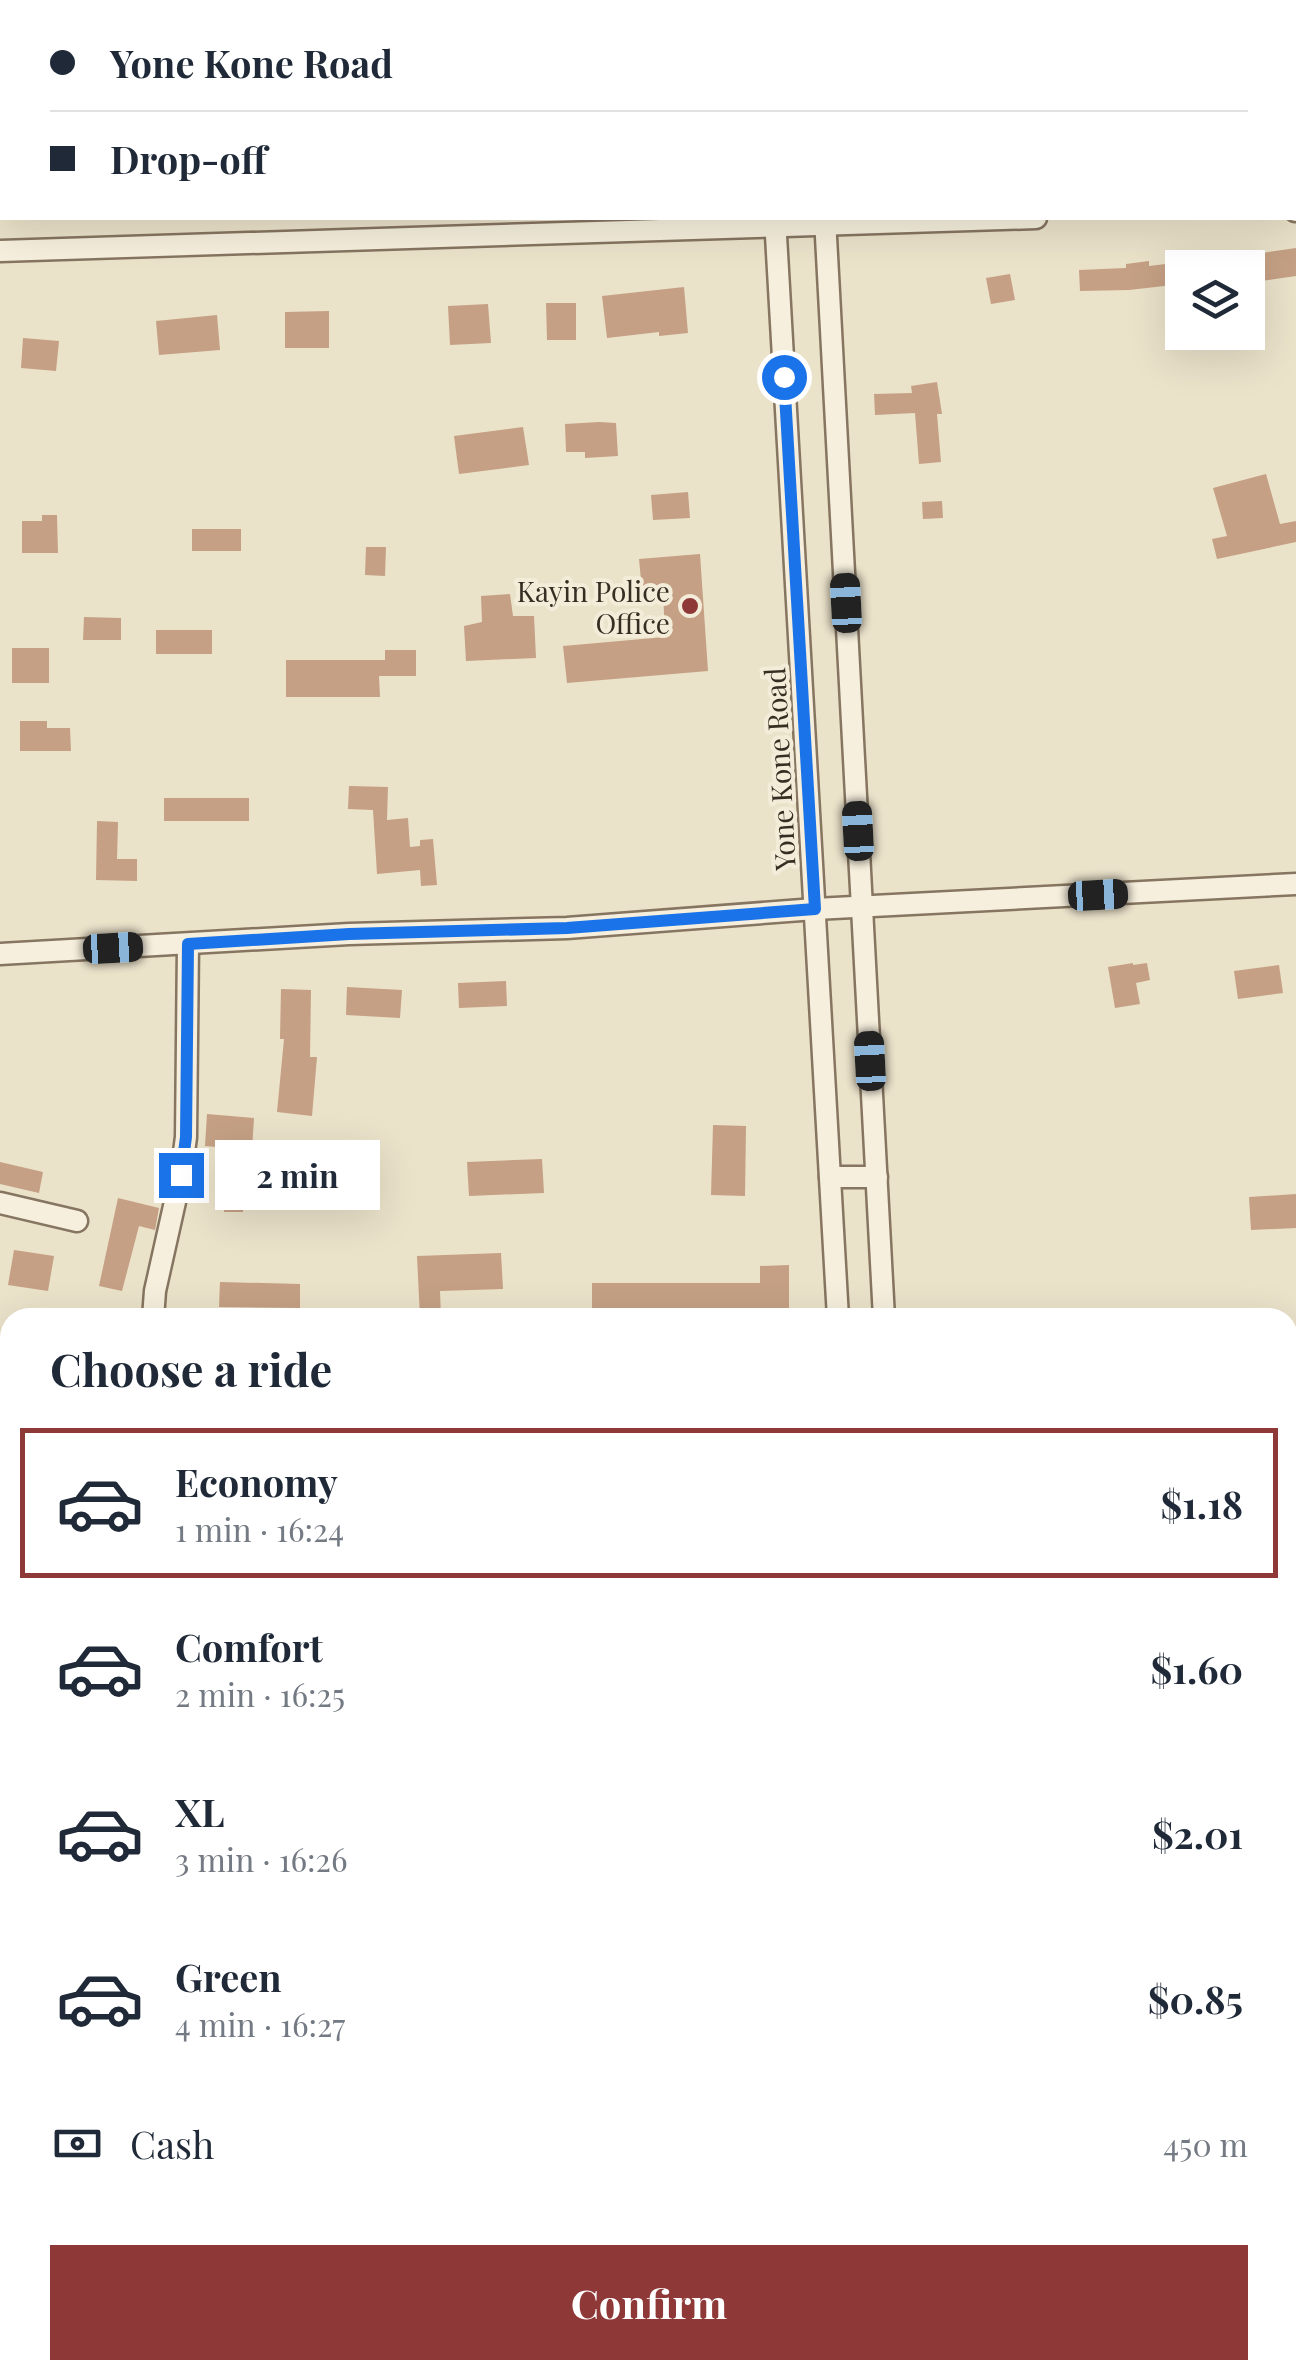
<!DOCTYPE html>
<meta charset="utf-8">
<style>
body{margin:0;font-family:"Playfair Display",serif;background:#f6f6f7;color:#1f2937;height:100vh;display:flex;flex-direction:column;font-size:38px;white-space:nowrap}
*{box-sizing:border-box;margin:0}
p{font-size:32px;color:#747a83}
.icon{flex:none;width:55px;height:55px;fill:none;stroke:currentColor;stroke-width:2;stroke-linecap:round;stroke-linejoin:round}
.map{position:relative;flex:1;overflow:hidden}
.details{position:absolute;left:0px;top:1308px;width:1298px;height:1072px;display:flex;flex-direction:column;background:#fff;border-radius:30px 30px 0 0;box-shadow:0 10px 40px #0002}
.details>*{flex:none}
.hud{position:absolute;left:0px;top:0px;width:1298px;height:220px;box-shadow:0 10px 40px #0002;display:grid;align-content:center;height:220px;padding:0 50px;background:#fff}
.buttons{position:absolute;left:1165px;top:250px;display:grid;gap:20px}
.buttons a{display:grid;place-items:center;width:100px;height:100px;border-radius:0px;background:#fff;box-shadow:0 10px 40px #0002;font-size:50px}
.end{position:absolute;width:45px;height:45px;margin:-22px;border:12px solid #1a73e8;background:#fff;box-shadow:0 0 0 5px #fff}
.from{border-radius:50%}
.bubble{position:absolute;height:70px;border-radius:0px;background:#fff;box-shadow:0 10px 40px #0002;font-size:32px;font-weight:700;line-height:70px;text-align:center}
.car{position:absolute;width:30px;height:60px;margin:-30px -15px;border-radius:12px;box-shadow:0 0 8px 2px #0007;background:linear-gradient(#222 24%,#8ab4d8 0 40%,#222 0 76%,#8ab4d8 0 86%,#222 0)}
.hud b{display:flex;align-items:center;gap:35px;height:95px;font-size:38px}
.hud b+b{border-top:2px solid #e0e1e3}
.hud i{width:25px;height:25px;background:#1f2937}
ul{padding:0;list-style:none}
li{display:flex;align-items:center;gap:30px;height:150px;margin:0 20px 15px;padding:0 30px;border:5px solid transparent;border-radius:0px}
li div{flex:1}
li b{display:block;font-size:38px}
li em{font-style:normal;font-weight:700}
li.current{border-color:#8e3837}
li>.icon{width:90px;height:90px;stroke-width:1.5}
h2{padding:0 50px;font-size:45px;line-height:120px}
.pay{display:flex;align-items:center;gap:25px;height:110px;padding:0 50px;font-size:38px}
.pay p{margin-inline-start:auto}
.action{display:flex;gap:20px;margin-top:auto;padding:20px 50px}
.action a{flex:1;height:115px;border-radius:0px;background:#8e3837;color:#fff;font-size:40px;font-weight:700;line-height:115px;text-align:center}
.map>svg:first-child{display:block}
.green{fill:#c2c89f}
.building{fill:#c5a084}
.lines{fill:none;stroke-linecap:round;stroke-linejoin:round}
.minor-casing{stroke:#867560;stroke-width:25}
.path{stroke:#867560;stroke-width:4;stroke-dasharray:8 5;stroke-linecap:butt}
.minor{stroke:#f6efdd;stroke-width:20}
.route{stroke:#1a73e8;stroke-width:12}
.poi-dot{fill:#8e3837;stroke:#f3ecd9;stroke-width:4}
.labels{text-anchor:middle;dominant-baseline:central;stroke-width:8;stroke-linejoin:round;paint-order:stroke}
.poi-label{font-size:28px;fill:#382d22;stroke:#f3ecd9;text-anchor:end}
.street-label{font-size:28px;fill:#382d22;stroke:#f3ecd9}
</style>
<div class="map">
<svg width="1296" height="2379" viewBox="0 0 1296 2379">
<rect width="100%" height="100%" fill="#ebe2ca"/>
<polygon class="green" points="1288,1569 1296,1569 1296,2333 1288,2334"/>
<g class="building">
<polygon points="1296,248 1296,276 1248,283 1248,255"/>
<polygon points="1149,261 1149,266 1182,262 1182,284 1129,290 1080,291 1079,270 1126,268 1126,264"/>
<polygon points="1010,274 1015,300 991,304 986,278"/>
<polygon points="684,287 688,333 659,336 659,332 607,338 602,296"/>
<polygon points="546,303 576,303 576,340 547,340"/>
<polygon points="488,304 491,343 450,345 448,306"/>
<polygon points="329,311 329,348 285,348 285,312"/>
<polygon points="217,315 220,350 159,355 156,321"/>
<polygon points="23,338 59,341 56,371 21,368"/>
<polygon points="937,382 942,414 937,414 941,462 919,464 915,413 875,415 874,394 912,393 911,386"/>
<polygon points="599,422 616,423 618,456 585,458 585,452 566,452 565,424"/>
<polygon points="523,427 529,465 459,474 454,436"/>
<polygon points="1266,474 1280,524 1296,521 1296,542 1217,559 1212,539 1227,536 1213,488"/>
<polygon points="688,492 690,518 653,520 651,495"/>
<polygon points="942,501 943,518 923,519 922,502"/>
<polygon points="42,515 57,515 58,553 22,553 22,521 42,521"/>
<rect x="192" y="529" width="49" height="22"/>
<polygon points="366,547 386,547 385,576 365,575"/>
<polygon points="700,554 708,671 567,683 563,646 665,637 663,590 642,591 639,559"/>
<polygon points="510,594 513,616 534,616 536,658 466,661 464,626 482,622 481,596"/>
<polygon points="84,617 121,618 121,640 83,640"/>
<rect x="156" y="630" width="56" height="24"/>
<rect x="12" y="648" width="37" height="35"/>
<polygon points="385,650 416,650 416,676 379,676 380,697 286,697 286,660 385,660"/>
<polygon points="20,721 47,721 47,728 70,728 71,751 20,751"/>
<polygon points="349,786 388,787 387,820 408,818 410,847 420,846 420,840 433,839 437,885 421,886 420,870 377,874 373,810 348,809"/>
<rect x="164" y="798" width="85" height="23"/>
<polygon points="97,821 118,822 117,859 137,859 137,881 96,880"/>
<polygon points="1133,963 1133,965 1147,963 1150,980 1136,983 1140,1004 1115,1008 1108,967"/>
<polygon points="1279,965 1283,993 1238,999 1234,971"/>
<polygon points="506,981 507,1006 459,1008 458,983"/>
<polygon points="347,987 402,990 400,1018 346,1015"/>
<polygon points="281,989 311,990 310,1057 317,1057 312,1116 277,1112 284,1039 280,1039"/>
<polygon points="207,1114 254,1118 252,1150 205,1146"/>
<polygon points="713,1125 746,1126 745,1196 711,1195"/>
<polygon points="542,1159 544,1193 469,1196 467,1162"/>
<polygon points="0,1162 43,1172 39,1193 0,1184"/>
<polygon points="224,1192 243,1193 243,1212 224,1212"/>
<polygon points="1296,1194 1296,1228 1251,1230 1249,1197"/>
<polygon points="118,1198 159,1208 155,1230 139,1226 122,1291 99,1286"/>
<polygon points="14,1250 54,1256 48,1291 8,1285"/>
<polygon points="501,1253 503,1289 440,1291 441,1318 420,1318 417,1256"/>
<polygon points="789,1265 789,1311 701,1311 701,1318 677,1318 677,1311 592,1311 592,1283 760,1283 760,1266"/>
<polygon points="220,1282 300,1284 300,1308 219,1307"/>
</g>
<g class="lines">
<g class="minor-casing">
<g id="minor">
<polyline points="763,0 763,2"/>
<polyline points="810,0 810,2"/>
<polyline points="1295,211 1296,211"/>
<polyline points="775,218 838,1318"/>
<polyline points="825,218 884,1318"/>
<polyline points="0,251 1036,218"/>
<polyline points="0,954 349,934 567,928 815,909 1296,884"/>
<polyline points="830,1177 877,1177"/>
<polyline points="0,1203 77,1221"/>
<polyline points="153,1318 155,1291 181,1175 186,1137 188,944"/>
<polyline points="1288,1556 1296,1555"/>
<polyline points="0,2095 10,2350"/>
<polyline points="1288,2334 1296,2333"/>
<polyline points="11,2370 11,2379"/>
<polyline points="262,2370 285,2379"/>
<polyline points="436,2370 437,2379"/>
<polyline points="904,2370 905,2379"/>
<polyline points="946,2370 946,2379"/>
<polyline points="623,2379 730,2370"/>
</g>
</g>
<g class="path">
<polyline points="1288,1890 1296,1891"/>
<polyline points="1288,2019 1296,2017"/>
</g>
<use href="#minor" class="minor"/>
</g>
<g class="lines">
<polyline class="route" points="181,1175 186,1137 188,944 349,934 567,928 815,909 784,377"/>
</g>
<circle class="poi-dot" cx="690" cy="606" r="10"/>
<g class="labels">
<g class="poi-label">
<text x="670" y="590">Kayin Police<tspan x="670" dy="32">Office</tspan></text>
</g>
<g class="street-label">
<text transform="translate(779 769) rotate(-93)">Yone Kone Road</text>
</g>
</g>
</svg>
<div class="buttons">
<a><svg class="icon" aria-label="layers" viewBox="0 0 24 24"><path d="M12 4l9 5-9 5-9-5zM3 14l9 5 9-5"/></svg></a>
</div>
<i class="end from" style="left:784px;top:377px"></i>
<i class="end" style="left:181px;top:1175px"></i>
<div class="bubble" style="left:215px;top:1140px;width:165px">2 min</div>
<i class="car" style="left:846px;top:603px;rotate:357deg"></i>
<i class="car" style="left:858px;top:831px;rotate:357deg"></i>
<i class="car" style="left:1098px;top:895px;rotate:87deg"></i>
<i class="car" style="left:113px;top:948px;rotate:87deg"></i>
<i class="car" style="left:870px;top:1061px;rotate:357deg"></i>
<div class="hud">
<b><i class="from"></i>Yone Kone Road</b>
<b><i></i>Drop-off</b>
</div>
<section class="details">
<h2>Choose a ride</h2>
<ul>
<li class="current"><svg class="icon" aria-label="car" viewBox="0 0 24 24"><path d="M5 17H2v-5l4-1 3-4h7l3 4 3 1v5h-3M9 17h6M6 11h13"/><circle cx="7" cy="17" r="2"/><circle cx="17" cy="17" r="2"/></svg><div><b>Economy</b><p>1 min · 16:24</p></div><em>$1.18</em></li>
<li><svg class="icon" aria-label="car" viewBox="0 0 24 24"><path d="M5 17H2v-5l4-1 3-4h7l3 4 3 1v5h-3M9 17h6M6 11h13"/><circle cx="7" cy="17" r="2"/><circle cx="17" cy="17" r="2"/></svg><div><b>Comfort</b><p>2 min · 16:25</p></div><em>$1.60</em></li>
<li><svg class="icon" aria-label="car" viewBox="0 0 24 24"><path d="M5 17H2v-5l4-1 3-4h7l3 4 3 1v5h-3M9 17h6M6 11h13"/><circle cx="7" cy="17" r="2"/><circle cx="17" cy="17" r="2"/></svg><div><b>XL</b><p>3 min · 16:26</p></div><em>$2.01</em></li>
<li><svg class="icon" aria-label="car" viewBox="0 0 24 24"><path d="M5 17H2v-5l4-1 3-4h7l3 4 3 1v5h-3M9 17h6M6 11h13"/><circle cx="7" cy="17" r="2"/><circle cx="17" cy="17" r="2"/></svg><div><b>Green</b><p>4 min · 16:27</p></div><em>$0.85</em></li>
</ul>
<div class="pay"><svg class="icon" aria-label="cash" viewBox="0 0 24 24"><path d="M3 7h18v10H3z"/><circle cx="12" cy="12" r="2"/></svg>Cash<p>450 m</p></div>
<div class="action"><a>Confirm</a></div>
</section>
</div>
